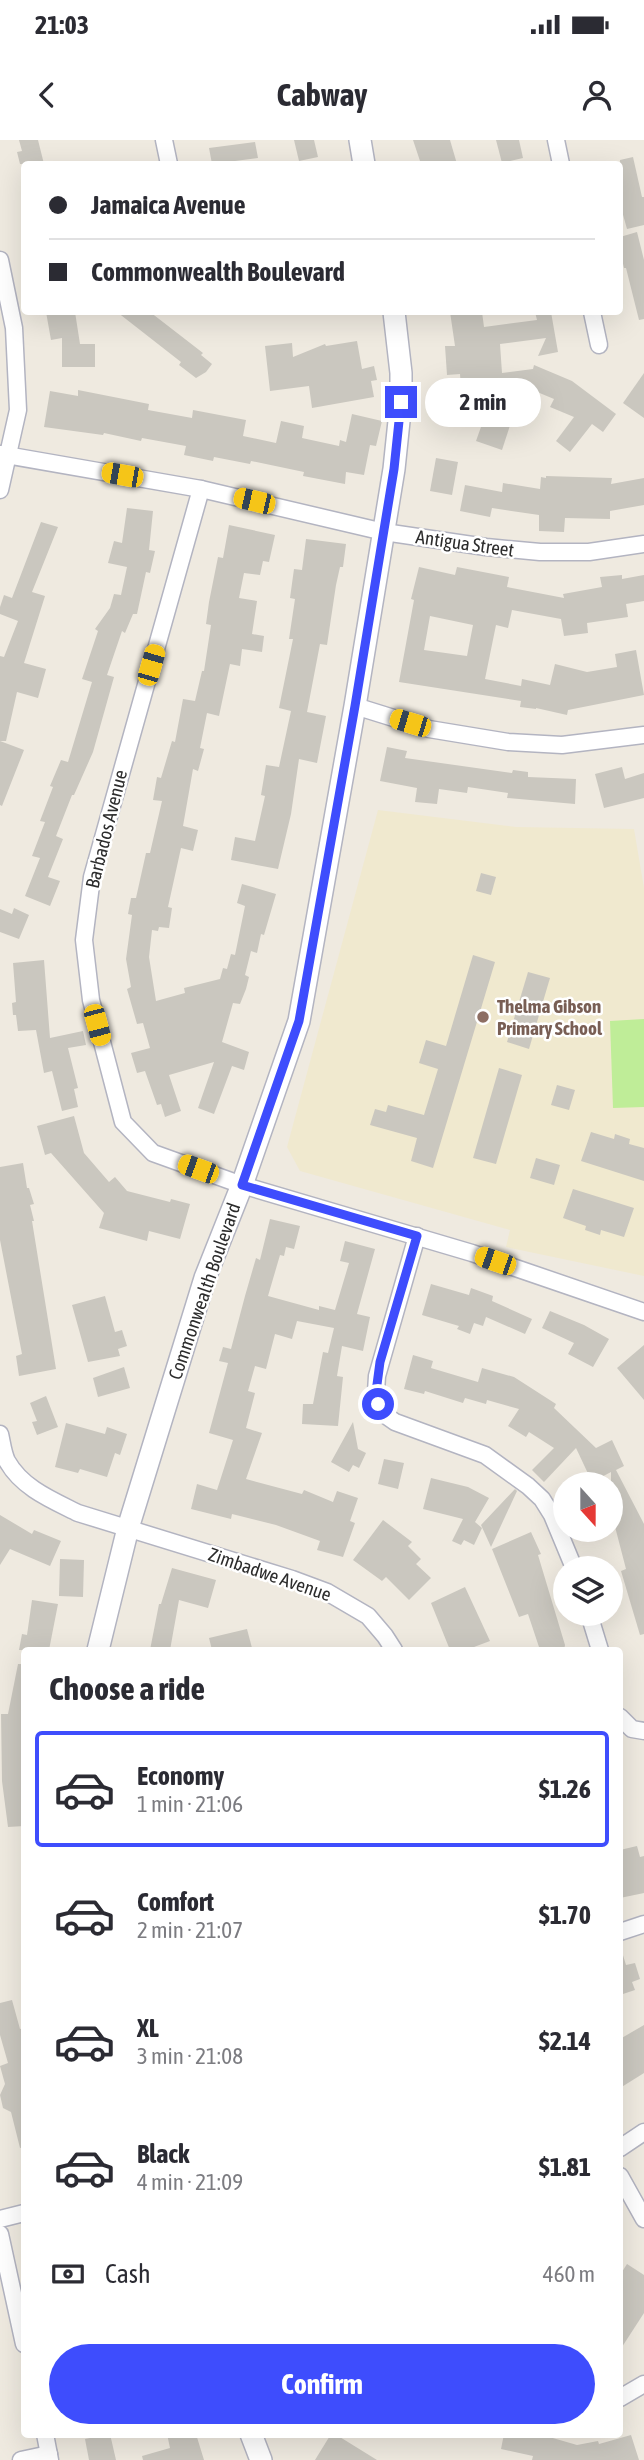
<!DOCTYPE html>
<meta charset="utf-8">
<style>
body{margin:0;font-family:"Asap Condensed",sans-serif;background:#f2f2f3;color:#2b2b33;height:100vh;display:flex;flex-direction:column;font-size:26px;white-space:nowrap}
*{box-sizing:border-box;margin:0}
p{font-size:23px;color:#7c7c81}
.icon{flex:none;width:38px;height:38px;fill:none;stroke:currentColor;stroke-width:2;stroke-linecap:round;stroke-linejoin:round}
.map{position:relative;flex:1;overflow:hidden}
.drawer{position:absolute;left:21px;top:1507px;width:602px;height:791px;display:flex;flex-direction:column;background:#fff;border-radius:7px;box-shadow:0 7px 28px #0002}
.drawer>*{flex:none}
.hud{position:absolute;left:21px;top:21px;width:602px;height:154px;border-radius:7px;box-shadow:0 7px 28px #0002;display:grid;align-content:center;height:154px;padding:0 28px;background:#fff}
.needle{width:46px;rotate:159deg}
.controls{position:absolute;left:553px;top:1332px;display:grid;gap:14px}
.controls a{display:grid;place-items:center;width:70px;height:70px;border-radius:50%;background:#fff;box-shadow:0 7px 28px #0002;font-size:35px}
.end{position:absolute;width:32px;height:32px;margin:-16px;border:9px solid #3e4dfd;background:#fff;box-shadow:0 0 0 4px #fff}
.from{border-radius:50%}
.bubble{position:absolute;height:49px;border-radius:24px;background:#fff;box-shadow:0 7px 28px #0002;font-size:23px;font-weight:700;line-height:49px;text-align:center}
.car{position:absolute;width:21px;height:42px;margin:-21px -10px;border-radius:9px;box-shadow:0 0 5px 2px #0007;background:linear-gradient(#f5c518 24%,#345 0 40%,#f5c518 0 76%,#345 0 86%,#f5c518 0)}
.hud b{display:flex;align-items:center;gap:24px;height:66px;font-size:26px}
.hud b+b{border-top:2px solid #e1e1e2}
.hud i{width:18px;height:18px;background:#2b2b33}
ul{padding:0;list-style:none}
li{display:flex;align-items:center;gap:21px;height:116px;margin:0 14px 10px;padding:0 14px;border:4px solid transparent;border-radius:7px}
li div{flex:1}
li b{display:block;font-size:26px}
li em{font-style:normal;font-weight:700}
li.active{border-color:#3e4dfd}
li>.icon{width:63px;height:63px;stroke-width:1.5}
h2{padding:0 28px;font-size:32px;line-height:84px}
.pay{display:flex;align-items:center;gap:18px;height:77px;padding:0 28px;font-size:26px}
.pay p{margin-inline-start:auto}
.primary-button{display:flex;gap:14px;margin-top:auto;padding:14px 28px}
.primary-button a{flex:1;height:80px;border-radius:42px;background:#3e4dfd;color:#fff;font-size:28px;font-weight:700;line-height:80px;text-align:center}
.status{display:flex;justify-content:space-between;align-items:center;height:49px;padding:0 35px;background:#fff;direction:ltr}
.status svg{height:19px;fill:currentColor}
header{display:flex;justify-content:space-between;align-items:center;height:91px;padding:0 28px;background:#fff;font-size:32px;font-weight:700}
.map>svg:first-child{display:block}
.education{fill:#f0e9cf}
.pitch{fill:#bfed98}
.building{fill:#cac7bf;fill-rule:evenodd}
.lines{fill:none;stroke-linecap:round;stroke-linejoin:round}
.street-casing{stroke:#b3b4c1;stroke-width:19}
.secondary-casing{stroke:#b3b4c1;stroke-width:24}
.street{stroke:#fff;stroke-width:16}
.secondary{stroke:#fff;stroke-width:21}
.route{stroke:#3e4dfd;stroke-width:9}
.education-dot{fill:#8d6e63;stroke:#fff;stroke-width:2.5}
.labels{text-anchor:middle;dominant-baseline:central;stroke-width:5;stroke-linejoin:round;paint-order:stroke}
.street-label{font-size:19px;fill:#2d2d2d;stroke:#fff}
.education-label{font-size:19px;font-weight:bold;fill:#785e54;stroke:#fff;text-anchor:start}
</style>
<div class="status"><b>21:03</b><svg viewBox="0 0 49 12"><path d="M0 12V9h3v3zM5 12V6h3v6zM10 12V3h3v9zM15 12V0h3v12zM26 1h20v11H26zM47 4h2v5h-2z"/></svg></div>
<header><svg class="icon" aria-label="back" viewBox="0 0 24 24"><path d="M15 5l-7 7 7 7"/></svg>Cabway<svg class="icon" aria-label="person" viewBox="0 0 24 24"><circle cx="12" cy="8" r="4"/><path d="M4 21q1-7 8-7t8 7"/></svg></header>
<div class="map">
<svg width="644" height="2320" viewBox="0 0 644 2320">
<rect width="100%" height="100%" fill="#efeae0"/>
<polygon class="education" points="378,670 516,687 634,689 644,748 644,1136 506,1107 510,1090 300,1031 287,1007"/>
<polygon class="pitch" points="644,879 644,967 613,968 610,881"/>
<g class="building">
<polygon points="19,0 38,0 44,24 20,24 17,12 22,11"/>
<polygon points="294,0 314,0 318,17 299,21"/>
<polygon points="413,0 450,0 457,24 421,24"/>
<polygon points="496,0 519,0 523,18 502,23"/>
<polygon points="255,2 258,18 235,21 235,24 212,24 209,8"/>
<polygon points="633,17 642,57 644,57 644,85 627,89 620,64 620,20"/>
<polygon points="637,92 644,120 644,179 639,180 626,128 624,128 620,111 620,97"/>
<polygon points="46,172 75,172 80,204 95,204 95,227 62,227 62,198 51,200"/>
<polygon points="117,172 150,172 203,213 201,215 212,224 206,232 196,238 179,225 181,222"/>
<polygon points="450,172 482,172 484,187 537,180 535,172 551,172 558,212 538,216 546,198 500,204 502,233 533,229 534,225 572,241 616,274 603,292 592,284 570,312 556,301 574,277 550,267 554,259 518,244 522,264 517,264 502,310 476,301 487,270 463,272 460,234 447,235 445,206 455,206"/>
<polygon points="357,201 362,229 374,226 377,240 371,241 374,257 312,268 309,246 270,251 265,206 292,203 293,217 325,204 326,206"/>
<polygon points="644,233 644,278 623,263"/>
<polygon points="78,250 149,264 148,270 192,278 193,270 246,280 243,296 276,303 281,281 304,286 302,298 339,306 340,300 346,302 352,274 382,281 376,306 370,305 364,335 346,332 345,344 303,336 304,332 251,321 250,324 214,317 213,321 184,315 186,306 142,298 141,301 104,293 103,295 44,287 50,251 78,256"/>
<polygon points="436,318 458,322 452,355 430,351"/>
<polygon points="546,336 612,338 611,344 644,338 644,365 610,371 610,379 565,378 564,392 539,391 539,375 492,368 490,377 460,371 465,345 502,352 503,343 540,349 541,337 546,338"/>
<polygon points="127,368 153,371 149,410 155,411 150,433 146,432 137,474 133,474 125,493 122,491 107,535 114,537 93,612 74,655 72,655 56,696 63,699 48,737 60,741 50,766 25,756 40,718 32,716 45,682 40,681 53,647 50,646 61,620 68,622 92,542 82,539 98,491 95,489 110,468 114,454 121,455 127,427 108,423 114,401 122,403"/>
<polygon points="41,382 58,387 32,452 45,456 24,523 46,529 38,558 17,552 6,601 0,601 24,610 2,666 0,665 0,516 4,517 18,481 0,474 0,467 4,455 12,458"/>
<polygon points="229,385 275,395 269,422 263,421 260,435 244,433 239,458 257,461 252,494 264,496 262,512 242,509 240,526 230,524 219,576 207,573 200,608 204,609 198,631 193,629 183,686 198,690 193,711 181,708 168,767 172,768 169,788 159,787 158,791 152,790 149,817 156,861 185,853 184,848 220,839 223,828 227,829 231,814 235,815 245,766 237,763 242,744 276,754 264,795 261,794 257,813 251,811 245,835 249,837 246,849 240,864 233,863 222,902 249,912 244,930 232,926 214,974 198,968 214,922 169,935 181,971 165,977 161,964 157,965 145,931 137,933 131,913 150,908 143,883 137,884 127,849 131,847 126,819 132,775 128,774 131,758 136,758 146,713 150,713 162,661 153,660 157,637 161,638 172,601 175,602 183,559 195,561 202,531 204,531 211,485 206,484 209,462 218,417 223,418"/>
<polygon points="306,399 346,404 343,427 340,427 336,445 327,505 320,504 307,572 326,576 317,623 299,619 291,674 278,729 231,720 235,697 255,701 265,656 261,655 266,625 279,627 291,571 279,568 293,499 289,499 295,459 290,458 294,429 302,430"/>
<path d="M 419,427 L 455,435 L 457,427 L 509,437 L 507,447 L 564,458 L 563,454 L 602,447 L 600,437 L 622,435 L 622,439 L 644,435 L 644,461 L 626,464 L 628,477 L 587,483 L 588,493 L 564,496 L 561,479 L 512,470 L 508,488 L 496,485 L 485,539 L 521,546 L 522,539 L 550,545 L 555,524 L 587,532 L 617,527 L 615,514 L 636,510 L 644,555 L 568,570 L 567,575 L 536,568 L 536,569 L 520,567 L 521,561 L 399,542 L 414,460 L 411,459 ZM 430,476 L 473,485 L 467,516 L 424,510 Z"/>
<polygon points="387,607 407,611 405,618 512,633 513,630 528,632 528,637 576,639 575,664 507,658 508,653 468,647 467,653 439,649 437,664 415,662 417,648 380,641"/>
<polygon points="622,627 625,639 644,633 644,658 604,668 595,634"/>
<polygon points="481,733 496,737 491,755 476,751"/>
<polygon points="14,768 29,775 19,799 0,792 0,769 12,774"/>
<polygon points="473,815 495,822 433,1028 411,1021 417,998 370,985 375,969 386,972 388,965 424,975 438,929 419,923 426,900 446,906"/>
<polygon points="44,820 50,898 83,891 86,905 68,908 78,948 74,949 78,967 62,971 52,931 44,933 36,890 18,891 16,875 13,875 12,863 16,862 13,823"/>
<polygon points="528,832 550,838 529,909 507,902"/>
<polygon points="499,928 522,935 496,1024 473,1018"/>
<polygon points="557,945 575,950 569,970 551,965"/>
<polygon points="74,976 84,1013 109,1042 115,1037 127,1051 170,1062 171,1059 190,1064 180,1099 149,1091 147,1101 99,1088 104,1073 51,1013 45,1015 37,986"/>
<polygon points="591,992 614,999 615,994 630,999 629,1004 644,1008 644,1041 581,1021"/>
<polygon points="536,1018 560,1025 554,1045 530,1038"/>
<polygon points="23,1023 27,1048 29,1048 34,1064 30,1065 34,1081 32,1081 56,1229 19,1236 16,1216 22,1214 0,1100 0,1027"/>
<polygon points="573,1049 634,1068 624,1097 601,1090 600,1095 585,1090 586,1086 563,1078"/>
<polygon points="270,1079 300,1086 294,1109 286,1107 284,1116 280,1115 268,1156 319,1170 319,1166 335,1170 349,1123 340,1121 345,1101 375,1109 357,1174 370,1177 363,1211 342,1206 337,1236 343,1237 338,1286 302,1284 303,1264 313,1264 323,1212 328,1213 334,1188 297,1181 292,1199 275,1194 266,1229 255,1226 248,1251 255,1253 246,1288 262,1293 246,1339 302,1354 304,1350 333,1362 337,1351 358,1358 350,1381 355,1383 343,1417 317,1410 320,1401 276,1385 232,1374 231,1379 191,1369 197,1344 217,1350 233,1300 209,1293 228,1223 219,1221 223,1207 231,1209 245,1156 256,1118 260,1120"/>
<polygon points="431,1144 469,1155 471,1148 493,1156 492,1161 532,1179 525,1194 486,1177 483,1186 474,1183 470,1194 457,1189 459,1186 422,1175"/>
<polygon points="105,1156 115,1192 122,1190 127,1206 118,1209 120,1216 88,1222 72,1165"/>
<polygon points="550,1171 584,1185 609,1199 593,1227 568,1214 574,1203 542,1188"/>
<polygon points="644,1205 644,1260 617,1228"/>
<polygon points="413,1215 433,1221 431,1228 478,1242 482,1228 514,1237 556,1264 554,1268 596,1308 612,1300 624,1326 616,1330 644,1384 644,1494 640,1495 621,1431 626,1429 613,1379 611,1380 611,1332 592,1342 576,1308 544,1342 532,1330 554,1308 529,1292 526,1297 508,1286 519,1269 487,1260 486,1264 465,1258 463,1263 425,1251 424,1254 404,1249"/>
<polygon points="124,1227 130,1248 98,1257 93,1238"/>
<polygon points="46,1256 58,1287 37,1295 32,1282 37,1281 30,1263"/>
<polygon points="353,1282 358,1309 366,1313 359,1328 353,1325 349,1332 331,1322"/>
<polygon points="66,1283 105,1294 107,1287 127,1294 120,1315 115,1313 107,1337 80,1329 78,1333 55,1327"/>
<polygon points="384,1319 404,1323 398,1349 378,1344"/>
<polygon points="431,1338 468,1347 489,1358 475,1382 482,1388 474,1405 464,1400 461,1405 452,1401 463,1379 423,1369"/>
<polygon points="515,1349 517,1351 491,1407 481,1385"/>
<polygon points="0,1375 32,1394 34,1390 61,1401 50,1426 10,1409 0,1425"/>
<polygon points="383,1380 412,1402 408,1406 421,1419 416,1424 431,1438 409,1460 386,1437 382,1441 353,1420"/>
<polygon points="531,1392 541,1414 538,1415 565,1505 564,1510 540,1510 528,1474 519,1477 492,1409"/>
<polygon points="60,1419 84,1420 83,1457 59,1456"/>
<polygon points="172,1428 216,1440 208,1468 179,1460 170,1510 150,1510 159,1464 161,1464"/>
<polygon points="465,1447 490,1501 474,1507 476,1510 450,1510 431,1463"/>
<polygon points="32,1460 58,1464 49,1510 19,1510 22,1494 27,1495"/>
<polygon points="247,1489 252,1508 212,1510 209,1498"/>
<polygon points="18,1524 24,1524 24,1686 8,1687 2,1641 1,1574 8,1574"/>
<polygon points="637,1706 640,1717 644,1716 644,1753 620,1758 620,1710"/>
<polygon points="620,1812 622,1812 626,1825 635,1823 640,1839 632,1842 635,1850 620,1855"/>
<polygon points="12,1860 20,1889 24,1888 24,2007 20,2008 11,1972 3,1968 0,1955 5,1944 0,1926 8,1923 0,1895 0,1863"/>
<polygon points="644,1885 644,1933 620,1948 620,1899"/>
<polygon points="627,2124 644,2135 644,2173 620,2210 620,2135"/>
<polygon points="110,2294 116,2320 89,2320 85,2299"/>
<polygon points="167,2294 196,2294 204,2320 143,2320 142,2316 170,2308"/>
<polygon points="331,2294 335,2294 377,2320 315,2320"/>
<polygon points="504,2294 539,2294 577,2305 598,2301 599,2304 631,2295 639,2320 532,2320 533,2316 501,2309"/>
</g>
<g class="lines">
<g class="street-casing">
<g id="street">
<polyline points="164,0 169,24"/>
<polyline points="556,0 561,24"/>
<polyline points="0,120 14,188 18,270 0,350"/>
<polyline points="592,172 599,205"/>
<polyline points="0,314 201,349 384,392 486,407 540,412 589,412 644,404"/>
<polyline points="201,349 92,737 84,800 91,860 123,982 153,1013 242,1045 472,1113 644,1172"/>
<polyline points="355,566 429,589 508,602 562,605 644,595"/>
<polyline points="417,1096 377,1236 376,1252 378,1264 385,1275 395,1282 485,1315 528,1346 542,1359 552,1375 574,1428"/>
<path d="M 0,1294 C 2,1302 3,1313 7,1321 C 22,1348 52,1360 78,1373 L 292,1439 L 327,1452 L 368,1476 L 385,1496 L 394,1510"/>
<polyline points="589,1474 600,1510"/>
<polyline points="620,1577 632,1589 644,1591"/>
<polyline points="620,1792 644,1784"/>
<polyline points="620,2008 644,1992"/>
<polyline points="620,2036 644,2079"/>
<polyline points="0,2079 24,2073"/>
<polyline points="0,2094 24,2204"/>
<polyline points="620,2258 644,2244"/>
<polyline points="45,2294 50,2320"/>
<polyline points="21,2320 49,2314"/>
</g>
</g>
<g class="secondary-casing">
<g id="secondary">
<polyline points="360,0 364,24"/>
<polyline points="98,1510 128,1388 205,1138 242,1045 299,881 355,566 394,329 401,262 401,233 394,172"/>
<polyline points="251,2294 261,2320"/>
</g>
</g>
<use href="#street" class="street"/>
<use href="#secondary" class="secondary"/>
</g>
<g class="lines">
<polyline class="route" points="378,1264 376,1252 380,1222 417,1096 242,1045 299,881 355,566 394,329 401,262"/>
</g>
<circle class="education-dot" cx="483" cy="877" r="7"/>
<g class="labels">
<g class="street-label">
<text transform="translate(465 403) rotate(8)">Antigua Street</text>
<text transform="translate(106 689) rotate(-76)">Barbados Avenue</text>
<text transform="translate(204 1151) rotate(-71)">Commonwealth Boulevard</text>
<text transform="translate(270 1434) rotate(19)">Zimbadwe Avenue</text>
</g>
<g class="education-label">
<text x="497" y="866">Thelma Gibson<tspan x="497" dy="22">Primary School</tspan></text>
</g>
</g>
</svg>
<div class="controls">
<a><svg class="needle" viewBox="-14 -14 28 28"><path d="M0-13l5 13h-10z" fill="#e53935"/><path d="M0 13l5-13h-10z" fill="#7c7c81"/></svg></a>
<a><svg class="icon" aria-label="layers" viewBox="0 0 24 24"><path d="M12 4l9 5-9 5-9-5zM3 14l9 5 9-5"/></svg></a>
</div>
<i class="end from" style="left:378px;top:1264px"></i>
<i class="end" style="left:401px;top:262px"></i>
<div class="bubble" style="left:425px;top:238px;width:116px">2 min</div>
<i class="car" style="left:122px;top:335px;rotate:280deg"></i>
<i class="car" style="left:254px;top:361px;rotate:283deg"></i>
<i class="car" style="left:151px;top:525px;rotate:16deg"></i>
<i class="car" style="left:410px;top:583px;rotate:287deg"></i>
<i class="car" style="left:97px;top:885px;rotate:165deg"></i>
<i class="car" style="left:198px;top:1029px;rotate:290deg"></i>
<i class="car" style="left:495px;top:1121px;rotate:289deg"></i>
<div class="hud">
<b><i class="from"></i>Jamaica Avenue</b>
<b><i></i>Commonwealth Boulevard</b>
</div>
<section class="drawer">
<h2>Choose a ride</h2>
<ul>
<li class="active"><svg class="icon" aria-label="car" viewBox="0 0 24 24"><path d="M5 17H2v-5l4-1 3-4h7l3 4 3 1v5h-3M9 17h6M6 11h13"/><circle cx="7" cy="17" r="2"/><circle cx="17" cy="17" r="2"/></svg><div><b>Economy</b><p>1 min · 21:06</p></div><em>$1.26</em></li>
<li><svg class="icon" aria-label="car" viewBox="0 0 24 24"><path d="M5 17H2v-5l4-1 3-4h7l3 4 3 1v5h-3M9 17h6M6 11h13"/><circle cx="7" cy="17" r="2"/><circle cx="17" cy="17" r="2"/></svg><div><b>Comfort</b><p>2 min · 21:07</p></div><em>$1.70</em></li>
<li><svg class="icon" aria-label="car" viewBox="0 0 24 24"><path d="M5 17H2v-5l4-1 3-4h7l3 4 3 1v5h-3M9 17h6M6 11h13"/><circle cx="7" cy="17" r="2"/><circle cx="17" cy="17" r="2"/></svg><div><b>XL</b><p>3 min · 21:08</p></div><em>$2.14</em></li>
<li><svg class="icon" aria-label="car" viewBox="0 0 24 24"><path d="M5 17H2v-5l4-1 3-4h7l3 4 3 1v5h-3M9 17h6M6 11h13"/><circle cx="7" cy="17" r="2"/><circle cx="17" cy="17" r="2"/></svg><div><b>Black</b><p>4 min · 21:09</p></div><em>$1.81</em></li>
</ul>
<div class="pay"><svg class="icon" aria-label="cash" viewBox="0 0 24 24"><path d="M3 7h18v10H3z"/><circle cx="12" cy="12" r="2"/></svg>Cash<p>460 m</p></div>
<div class="primary-button"><a>Confirm</a></div>
</section>
</div>
